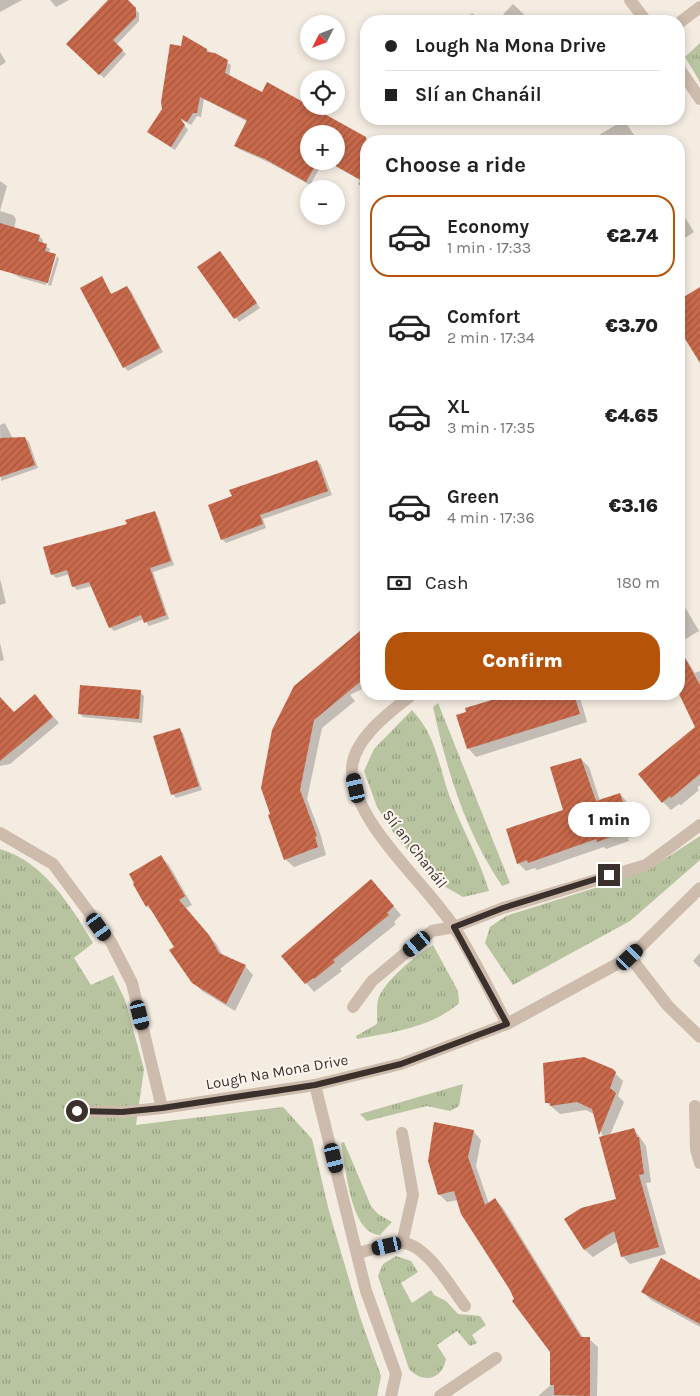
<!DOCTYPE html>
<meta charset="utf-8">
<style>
body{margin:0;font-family:Karla,sans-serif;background:#f2f2f2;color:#222;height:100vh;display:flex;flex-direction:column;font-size:19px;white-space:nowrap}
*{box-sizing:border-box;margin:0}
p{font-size:16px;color:#767676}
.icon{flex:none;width:28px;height:28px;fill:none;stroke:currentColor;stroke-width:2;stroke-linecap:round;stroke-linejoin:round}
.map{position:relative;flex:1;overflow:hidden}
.panel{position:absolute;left:360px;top:135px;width:325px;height:565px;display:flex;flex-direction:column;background:#fff;border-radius:20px;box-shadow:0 2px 8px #0003}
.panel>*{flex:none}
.hud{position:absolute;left:360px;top:15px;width:325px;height:110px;border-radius:20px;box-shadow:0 2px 8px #0003;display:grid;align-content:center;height:110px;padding:0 25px;background:#fff}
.needle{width:32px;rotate:228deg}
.fabs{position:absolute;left:300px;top:15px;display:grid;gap:10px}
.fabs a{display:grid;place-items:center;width:45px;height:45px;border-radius:50%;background:#fff;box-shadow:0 2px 8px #0003;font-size:25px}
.end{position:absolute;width:22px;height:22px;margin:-11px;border:6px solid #3b302b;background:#fff;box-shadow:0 0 0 2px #fff}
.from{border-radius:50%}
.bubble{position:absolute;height:35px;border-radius:18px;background:#fff;box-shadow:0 2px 8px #0003;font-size:16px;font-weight:800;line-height:35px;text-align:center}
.car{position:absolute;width:15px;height:30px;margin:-15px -8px;border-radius:6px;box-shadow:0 0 4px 1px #0007;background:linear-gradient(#222 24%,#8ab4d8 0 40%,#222 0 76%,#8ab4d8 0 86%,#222 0)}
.hud b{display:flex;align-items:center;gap:18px;height:48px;font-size:19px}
.hud b+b{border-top:1px solid #e0e0e0}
.hud i{width:12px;height:12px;background:#222}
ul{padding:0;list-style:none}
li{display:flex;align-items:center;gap:15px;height:82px;margin:0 10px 8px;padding:0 15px;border:2px solid transparent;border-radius:20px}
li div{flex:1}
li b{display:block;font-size:19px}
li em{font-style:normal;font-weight:800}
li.current{border-color:#b45309}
li>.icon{width:45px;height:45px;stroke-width:1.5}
h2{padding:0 25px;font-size:22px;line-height:60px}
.pay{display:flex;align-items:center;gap:12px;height:55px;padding:0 25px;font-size:19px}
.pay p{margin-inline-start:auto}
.action{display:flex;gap:10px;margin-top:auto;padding:10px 25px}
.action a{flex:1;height:58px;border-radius:20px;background:#b45309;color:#fff;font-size:20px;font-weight:800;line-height:58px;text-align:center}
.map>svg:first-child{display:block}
.grass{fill:url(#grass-tufts)}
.shadow{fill:#0003}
.building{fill:url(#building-hatch)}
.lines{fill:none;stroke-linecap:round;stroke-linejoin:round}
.minor{stroke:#cdbbac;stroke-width:12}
.route{stroke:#3b302b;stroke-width:6}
.labels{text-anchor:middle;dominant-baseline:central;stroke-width:4;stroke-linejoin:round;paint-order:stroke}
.street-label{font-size:15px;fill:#3b302b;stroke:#fbf5ee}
</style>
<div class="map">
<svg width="700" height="1396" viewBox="0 0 700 1396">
<defs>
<pattern id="grass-tufts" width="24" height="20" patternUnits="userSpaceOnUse" patternTransform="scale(1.25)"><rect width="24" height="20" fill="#b8c4a0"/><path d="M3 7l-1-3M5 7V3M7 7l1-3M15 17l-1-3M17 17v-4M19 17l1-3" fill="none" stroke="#97a083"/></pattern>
<pattern id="building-hatch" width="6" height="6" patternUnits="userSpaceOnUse" patternTransform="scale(1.25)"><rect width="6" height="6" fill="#c8694b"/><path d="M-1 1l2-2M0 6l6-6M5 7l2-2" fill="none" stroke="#a4573f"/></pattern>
</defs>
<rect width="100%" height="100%" fill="#f4ebe1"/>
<g class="grass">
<polygon points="700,43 700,82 685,57"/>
<path d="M 438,703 L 510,883 L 502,886 C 465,831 447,771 433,707 Z"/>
<path d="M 412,710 C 439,739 438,769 453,805 C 465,834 480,861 489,891 L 463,897 L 437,882 L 397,838 L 377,807 L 364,771 L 374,749 Z"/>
<polygon points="700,836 700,860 630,921 513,985 485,943 490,927 506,916 601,886 654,866"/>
<path d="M 0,849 C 44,862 71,906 93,943 L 74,958 L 91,985 L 113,975 L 125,1000 L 144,1069 L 136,1125 L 283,1107 L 312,1139 L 329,1211 L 360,1317 L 381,1376 L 377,1396 L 0,1396 Z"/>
<path d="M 433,945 L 458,991 L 459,1003 C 431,1028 393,1032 357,1039 L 356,1036 L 377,1024 C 378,1016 376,1008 378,1000 C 382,983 417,954 433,945 Z"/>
<polygon points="463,1084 459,1106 450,1111 427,1106 367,1121 360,1114"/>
<path d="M 344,1142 L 371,1206 L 378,1214 L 392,1222 L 380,1235 C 350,1234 346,1166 341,1143 Z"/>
<path d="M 396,1256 L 411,1261 L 418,1272 L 401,1283 L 412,1303 L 431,1290 L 434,1295 L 446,1301 L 458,1314 L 480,1316 L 486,1325 L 472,1335 L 477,1343 L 470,1346 L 457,1331 L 437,1345 L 446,1359 C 442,1380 423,1384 409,1369 L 378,1276 L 383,1264 Z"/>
</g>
<g class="shadow">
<polygon points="0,0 22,0 0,12"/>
<polygon points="50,0 69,0 56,7"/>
<polygon points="109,0 126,0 139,13 139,21 116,45 126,54 104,78 67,44"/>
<polygon points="513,4 531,21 497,21"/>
<polygon points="472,13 481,21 465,21"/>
<polygon points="207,50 231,65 229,77 263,93 268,84 371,141 366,141 366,191 358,184 360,180 326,161 336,161 336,134 309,134 309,161 324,161 310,185 270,163 239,149 235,145 248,122 204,99 201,117 197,116 191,125 180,119 188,130 175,150 153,136 149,132"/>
<polygon points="0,52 6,62 0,66"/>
<polygon points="624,120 638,141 589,141"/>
<polygon points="0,181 7,186 0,211 13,215 16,219 14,229 39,236 43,240 42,244 50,249 49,253 56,256 54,256 46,285 21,278 0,267"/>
<polygon points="679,208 694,232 679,242"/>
<polygon points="57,256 59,259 51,286 48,285"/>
<polygon points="224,256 260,308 239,322 199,267"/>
<polygon points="102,278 112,295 127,287 131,291 163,352 128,371 124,367"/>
<polygon points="5,423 13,439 25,438 29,442 38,468 1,481 0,425"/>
<polygon points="317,461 321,465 332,495 263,519 266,528 226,543 222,539"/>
<polygon points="155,513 158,517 174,565 153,572 169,619 149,626 144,619 114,631 110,627 92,586 77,590 73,586 70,574 56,578 52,574 128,525"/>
<polygon points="0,579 6,603 0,605"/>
<polygon points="679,597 699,631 679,643"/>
<polygon points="366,633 366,687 350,695 355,701 322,728 307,799 320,833 326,855 294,867 285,859 262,787 351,640"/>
<polygon points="0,643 4,660 0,661"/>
<polygon points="679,648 695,673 700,671 700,734 679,691"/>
<polygon points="140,692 144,696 142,723 83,717 79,713"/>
<polygon points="521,694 579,694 587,722 476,757 468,748 492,704"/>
<polygon points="35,696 59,723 10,764 0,766 0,716 14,713"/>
<polygon points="179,729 183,733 202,790 176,798 173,794"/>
<polygon points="683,754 700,775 700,785 697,788 699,790 681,805 679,804 671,810 663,802"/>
<polygon points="581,759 589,767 600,801 620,794 627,802 638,835 628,838 629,841 606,849 604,847 537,870 535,868 526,871 518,863 565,811"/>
<polygon points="161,857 169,865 192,905 186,908 217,945 223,956 245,966 253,975 235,1011 202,991 193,982 176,947 155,915 147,906 130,874"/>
<polygon points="379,889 401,915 394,922 396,924 340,969 342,971 314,992 283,956"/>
<polygon points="700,953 700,968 693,961"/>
<polygon points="612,1070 623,1081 618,1096 624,1102 610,1135 634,1129 646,1146 651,1182 646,1183 666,1254 630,1264 622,1256 618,1241 593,1257 585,1250 566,1219 617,1200 603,1137 594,1114 586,1110 560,1114 546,1102"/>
<polygon points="473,1131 481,1140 476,1166 489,1204 495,1199 503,1208 584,1339 589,1339 598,1347 597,1396 538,1396 552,1384 551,1351 516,1300 458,1200 447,1202 439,1194"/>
<polygon points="700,1281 700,1327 651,1300 643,1292"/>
</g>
<g class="building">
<polygon points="108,0 128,0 136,8 136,17 113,40 123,50 99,75 66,44"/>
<polygon points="183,35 207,49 207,52 215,53 228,60 225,73 262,92 267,82 366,137 366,183 327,161 336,161 336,134 309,134 309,161 318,161 306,182 265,159 234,146 247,120 200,97 197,113 193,113 187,122 180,118 185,125 171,147 147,132 162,109 161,102 170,44 181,46"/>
<polygon points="0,223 40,235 38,241 47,244 45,251 56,254 48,283 0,270"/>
<polygon points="220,251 257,303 234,319 197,267"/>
<polygon points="102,276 111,294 127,286 160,348 123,368 80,288"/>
<polygon points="700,287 700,363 679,329 679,300"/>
<polygon points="25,437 35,465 0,477 0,438"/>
<polygon points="317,460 328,491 260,515 263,524 221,540 208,505 232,496 229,490"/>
<polygon points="155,511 171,561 150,568 166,615 144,623 141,615 109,628 89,582 72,587 67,570 51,575 43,547 127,524 125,520"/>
<polygon points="366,626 366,677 314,720 300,790 317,836 315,837 318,847 284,860 268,815 270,814 261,788 272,730 294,686"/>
<polygon points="679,647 700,685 700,774 671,798 670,796 662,803 638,774 695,727 679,694"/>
<polygon points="80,685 141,690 139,719 78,714"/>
<polygon points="35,694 53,717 0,761 0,697 14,712"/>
<polygon points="512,694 574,694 580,714 467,749 456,715 466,712 465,708"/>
<polygon points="180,728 199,786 171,795 153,736"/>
<polygon points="581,758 596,801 620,793 631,827 621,830 622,833 597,842 596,839 528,863 527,860 517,864 506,829 563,810 550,767"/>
<polygon points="161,855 185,896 179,900 209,935 219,953 246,965 226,1004 192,983 169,950 174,947 148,905 146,907 133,884 134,883 129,874"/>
<polygon points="371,879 394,906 387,913 389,915 333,960 335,962 314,979 313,978 305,984 281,956"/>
<polygon points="584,1057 613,1069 616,1072 610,1088 616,1093 599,1135 592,1109 577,1102 550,1106 550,1103 545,1103 543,1063"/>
<polygon points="434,1122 474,1130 468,1157 485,1205 495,1198 581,1337 590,1337 590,1396 554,1395 554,1385 550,1385 550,1352 512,1301 514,1299 510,1290 461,1214 454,1191 438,1195 428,1161"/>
<polygon points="634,1128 637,1137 639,1137 644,1174 639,1175 659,1247 621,1257 614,1231 584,1250 564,1219 581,1208 616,1199 599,1137"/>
<polygon points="661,1258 700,1280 700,1324 641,1292"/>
</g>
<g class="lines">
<g class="minor">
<polyline points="630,0 646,21"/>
<polyline points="679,23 700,7"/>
<polyline points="679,68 700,99"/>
<path d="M 413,694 C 391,711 351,740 352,771 C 355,825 425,882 454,927 C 474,958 490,992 507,1024"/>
<polyline points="0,833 53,864 111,942 132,983 162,1108"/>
<polyline points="630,957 668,1006 700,1037"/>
<polyline points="353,1007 372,981 432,931 454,927 503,908 646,865 700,825"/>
<polyline points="315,1085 366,1291 396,1374 391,1396"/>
<polyline points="695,1106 696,1149 700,1163"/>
<polyline points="77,1111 122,1112 162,1108 315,1085 401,1064 507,1024 630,957 700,888"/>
<polyline points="402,1243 413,1195 402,1133"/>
<path d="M 357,1253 C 369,1251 392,1242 403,1243 C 427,1245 451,1288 465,1306"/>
<polyline points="440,1396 496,1358"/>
</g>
</g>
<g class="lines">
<polyline class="route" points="77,1111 122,1112 162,1108 315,1085 401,1064 507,1024 454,927 503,908 609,875"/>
</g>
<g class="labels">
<g class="street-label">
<text transform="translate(415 849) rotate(52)">Slí an Chanáil</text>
<text transform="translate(277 1072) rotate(-10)">Lough Na Mona Drive</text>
</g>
</g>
</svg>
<div class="fabs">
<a><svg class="needle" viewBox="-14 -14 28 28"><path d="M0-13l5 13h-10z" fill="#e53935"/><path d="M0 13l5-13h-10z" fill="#767676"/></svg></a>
<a><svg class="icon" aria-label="locate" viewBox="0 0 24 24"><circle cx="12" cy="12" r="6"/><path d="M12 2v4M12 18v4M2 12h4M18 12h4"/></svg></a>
<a>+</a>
<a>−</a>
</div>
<i class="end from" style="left:77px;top:1111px"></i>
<i class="end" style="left:609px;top:875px"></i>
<div class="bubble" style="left:568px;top:802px;width:82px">1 min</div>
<i class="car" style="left:356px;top:788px;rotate:347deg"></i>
<i class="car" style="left:99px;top:927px;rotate:144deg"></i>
<i class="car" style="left:417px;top:944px;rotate:230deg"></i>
<i class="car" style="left:630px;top:957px;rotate:46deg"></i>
<i class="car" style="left:140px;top:1015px;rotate:166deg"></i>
<i class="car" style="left:334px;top:1158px;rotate:166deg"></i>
<i class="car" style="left:387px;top:1246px;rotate:257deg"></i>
<div class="hud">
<b><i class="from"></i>Lough Na Mona Drive</b>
<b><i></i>Slí an Chanáil</b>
</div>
<section class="panel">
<h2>Choose a ride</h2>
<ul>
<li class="current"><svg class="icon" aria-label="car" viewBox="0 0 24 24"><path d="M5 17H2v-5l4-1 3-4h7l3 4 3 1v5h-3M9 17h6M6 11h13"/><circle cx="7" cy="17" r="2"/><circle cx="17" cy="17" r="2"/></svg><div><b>Economy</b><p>1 min · 17:33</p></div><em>€2.74</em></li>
<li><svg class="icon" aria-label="car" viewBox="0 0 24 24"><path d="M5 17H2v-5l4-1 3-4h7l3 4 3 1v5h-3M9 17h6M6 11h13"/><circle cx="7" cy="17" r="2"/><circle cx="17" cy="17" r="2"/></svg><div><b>Comfort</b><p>2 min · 17:34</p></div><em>€3.70</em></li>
<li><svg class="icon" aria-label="car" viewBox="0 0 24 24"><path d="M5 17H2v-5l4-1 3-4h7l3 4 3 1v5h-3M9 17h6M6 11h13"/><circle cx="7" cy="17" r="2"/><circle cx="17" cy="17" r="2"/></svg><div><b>XL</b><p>3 min · 17:35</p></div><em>€4.65</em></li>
<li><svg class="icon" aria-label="car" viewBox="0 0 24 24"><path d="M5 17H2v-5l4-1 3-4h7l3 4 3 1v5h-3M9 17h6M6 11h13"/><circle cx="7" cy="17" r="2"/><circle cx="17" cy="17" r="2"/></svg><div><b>Green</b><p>4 min · 17:36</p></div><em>€3.16</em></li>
</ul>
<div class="pay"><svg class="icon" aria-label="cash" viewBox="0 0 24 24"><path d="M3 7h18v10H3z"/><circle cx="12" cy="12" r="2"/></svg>Cash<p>180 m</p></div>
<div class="action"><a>Confirm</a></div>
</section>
</div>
